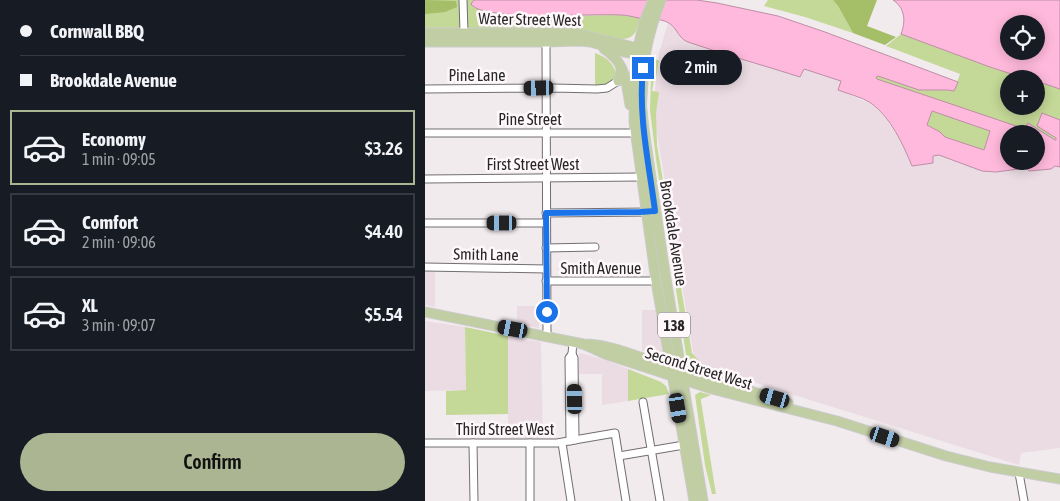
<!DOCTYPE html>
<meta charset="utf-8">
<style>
body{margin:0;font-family:"Asap Condensed",sans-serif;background:#20242c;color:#f1f3f6;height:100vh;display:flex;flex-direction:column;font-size:19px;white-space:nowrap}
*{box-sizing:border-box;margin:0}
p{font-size:16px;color:#9ea1a6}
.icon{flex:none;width:28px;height:28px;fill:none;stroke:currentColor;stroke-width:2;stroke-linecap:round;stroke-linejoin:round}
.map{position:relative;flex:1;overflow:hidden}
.panel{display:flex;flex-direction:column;background:#171b24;width:425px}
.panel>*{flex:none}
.guide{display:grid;align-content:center;height:110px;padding:0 20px;background:#171b24}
.fabs{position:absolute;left:575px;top:15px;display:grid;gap:10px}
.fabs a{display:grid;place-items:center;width:45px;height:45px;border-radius:50%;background:#171b24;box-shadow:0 2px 12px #0003;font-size:25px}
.end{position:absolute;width:22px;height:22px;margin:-11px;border:6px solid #1a73e8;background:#fff;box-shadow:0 0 0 2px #fff}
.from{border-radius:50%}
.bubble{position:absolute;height:35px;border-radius:18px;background:#171b24;box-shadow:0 2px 12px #0003;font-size:16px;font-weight:600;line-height:35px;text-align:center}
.car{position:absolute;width:15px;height:30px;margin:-15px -8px;border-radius:6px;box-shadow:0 0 4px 1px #0007;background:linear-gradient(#222 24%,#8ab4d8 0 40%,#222 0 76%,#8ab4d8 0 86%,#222 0)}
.guide b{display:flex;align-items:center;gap:18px;height:48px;font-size:19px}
.guide b+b{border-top:1px solid #363941}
.guide i{width:12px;height:12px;background:#f1f3f6}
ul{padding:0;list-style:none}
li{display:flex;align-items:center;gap:15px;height:75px;margin:0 10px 8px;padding:0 10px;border:2px solid #363941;border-radius:0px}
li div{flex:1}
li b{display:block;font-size:19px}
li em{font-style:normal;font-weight:600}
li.current{border-color:#acb592}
li>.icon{width:45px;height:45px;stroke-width:1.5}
.primary-button{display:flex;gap:10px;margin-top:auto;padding:10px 20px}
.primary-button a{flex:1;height:58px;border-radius:30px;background:#acb592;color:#111;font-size:20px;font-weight:600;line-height:58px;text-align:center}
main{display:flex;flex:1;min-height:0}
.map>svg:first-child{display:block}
.built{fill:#ebdce3}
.green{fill:#c4d897}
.forest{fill:#a5be68}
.water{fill:#ffb9dc;stroke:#be8da6;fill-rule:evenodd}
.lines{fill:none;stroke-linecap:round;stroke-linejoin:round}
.minor-casing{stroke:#736e71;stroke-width:9}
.major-casing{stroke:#cbcbcb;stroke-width:11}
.minor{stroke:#fff;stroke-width:7}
.major{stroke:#c1cda3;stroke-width:9}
.route{stroke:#1a73e8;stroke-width:6}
.labels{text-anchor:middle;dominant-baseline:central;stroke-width:5;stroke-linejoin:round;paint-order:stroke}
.shield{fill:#fef8fb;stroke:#686567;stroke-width:1}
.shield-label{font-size:15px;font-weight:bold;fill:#282627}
.street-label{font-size:16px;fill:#282627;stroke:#fef8fb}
</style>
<main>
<section class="panel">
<div class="guide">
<b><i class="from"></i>Cornwall BBQ</b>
<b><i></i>Brookdale Avenue</b>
</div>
<ul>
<li class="current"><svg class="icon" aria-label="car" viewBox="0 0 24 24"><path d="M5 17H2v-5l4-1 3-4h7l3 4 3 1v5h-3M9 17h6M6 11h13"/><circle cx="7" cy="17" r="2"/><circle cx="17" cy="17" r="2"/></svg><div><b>Economy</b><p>1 min · 09:05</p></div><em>$3.26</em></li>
<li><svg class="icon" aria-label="car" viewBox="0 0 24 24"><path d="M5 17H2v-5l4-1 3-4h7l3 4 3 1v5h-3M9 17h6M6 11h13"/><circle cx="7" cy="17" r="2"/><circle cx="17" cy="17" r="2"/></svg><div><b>Comfort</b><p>2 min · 09:06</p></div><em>$4.40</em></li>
<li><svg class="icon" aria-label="car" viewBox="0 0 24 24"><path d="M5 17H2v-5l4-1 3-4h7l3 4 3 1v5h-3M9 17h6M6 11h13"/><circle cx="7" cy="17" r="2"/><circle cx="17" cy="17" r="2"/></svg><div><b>XL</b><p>3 min · 09:07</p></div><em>$5.54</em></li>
</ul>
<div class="primary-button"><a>Confirm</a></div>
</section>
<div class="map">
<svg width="635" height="501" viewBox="0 0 635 501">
<rect width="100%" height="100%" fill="#f1ebee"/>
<g class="built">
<polygon points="243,23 375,77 378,69 416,81 413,90 447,104 459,117 473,136 478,146 508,156 514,155 557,171 571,172 601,168 604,171 626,169 630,166 635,167 635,448 596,453 594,465 270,364 228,109 234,53"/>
<polygon points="0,266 10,266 10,307 0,305"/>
<polygon points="92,306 114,306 114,328 92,324"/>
<polygon points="217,310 233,310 240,349 232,355 217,351"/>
<polygon points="0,321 40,327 41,390 0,391"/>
<polygon points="83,336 116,342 118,438 83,438"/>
<polygon points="156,353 184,361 203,369 203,401 177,405 177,374 154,374 154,354"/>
</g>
<g class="green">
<path d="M 0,0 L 49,0 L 48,7 L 58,11 L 74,13 L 135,16 L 196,15 L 215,18 C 212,29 211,38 198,39 L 198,42 L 168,34 L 0,30 Z"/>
<polygon points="343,0 408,0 413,6 428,33 380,17 339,6"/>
<polygon points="476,34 565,67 602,79 584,79 584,106 611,106 611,81 635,89 635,120 617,114 612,126 631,138 631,139 630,140 603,124 601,130 451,79 451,77 452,76 529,91 535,74 461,46"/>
<path d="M 170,53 C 184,58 188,64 193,77 L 188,83 L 170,87 Z"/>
<polygon points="229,60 234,60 231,79 229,79 227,91 234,92 231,113 232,145 267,353 285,373 267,367 262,361 231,159 225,110 226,79"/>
<polygon points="222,70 224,73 222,105 224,125 243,258 260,361 259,362 241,260 221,117 220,96"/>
<polygon points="507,111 565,131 559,150 520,137 515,132 502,125"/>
<polygon points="40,327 83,336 83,414 21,415 21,391 41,390"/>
<polygon points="203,369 236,382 241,386 244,394 203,401"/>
<polygon points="275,392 286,395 276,399 276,401 291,494 287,494 280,465 270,395"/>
</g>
<g class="forest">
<polygon points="0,0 31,1 32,7 20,12 0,14"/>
<polygon points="408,0 452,0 442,26 471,37 460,45 428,33 413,6"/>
</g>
<g class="water">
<path d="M 49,0 L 272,0 L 292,3 L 353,16 L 400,32 L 533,82 L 529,91 L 523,90 L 494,90 L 453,76 L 451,77 L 452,79 L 600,129 L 603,123 L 630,140 L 631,140 L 631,138 L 612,126 L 617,113 L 635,120 L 635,167 L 630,166 L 626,169 L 604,171 L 601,168 L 571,172 L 557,171 L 514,155 L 508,156 L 508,163 L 487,166 C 478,144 466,118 446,103 C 437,97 423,94 413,90 L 416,81 L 379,69 L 375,77 C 338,65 300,55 263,42 C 254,39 252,28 244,23 C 235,18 224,19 214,18 C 208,17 202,15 196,15 C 170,13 58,22 46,4 ZM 507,111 L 565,131 L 559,150 L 520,137 L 515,132 L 502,125 ZM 584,134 L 611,134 L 611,161 L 584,161 Z"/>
<path d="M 468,0 L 635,0 L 635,89 L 611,81 L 611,79 L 602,79 L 565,67 L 476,34 C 481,21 480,8 468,0 ZM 584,24 L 611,24 L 611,51 L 584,51 Z"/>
</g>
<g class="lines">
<g class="minor-casing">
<g id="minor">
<polyline points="38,0 39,33"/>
<polyline points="121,42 122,336"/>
<polyline points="0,89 128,88 172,89 182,88 193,81"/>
<polyline points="0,133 210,133"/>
<polyline points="0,179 216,177"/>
<polyline points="121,213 225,212"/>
<polyline points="0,223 121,223"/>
<polyline points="121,248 170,247"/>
<polyline points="0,267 121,269"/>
<polyline points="121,281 231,281"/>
<polyline points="147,354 149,358 150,440"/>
<polyline points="218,402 235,501"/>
<polyline points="145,441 144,358 147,354 148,342"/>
<polyline points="0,443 132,443 190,433 201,501"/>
<polyline points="48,443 49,501"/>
<polyline points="105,443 105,501"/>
<polyline points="137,443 146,501"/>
<polyline points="194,456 259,445"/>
<polyline points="594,473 599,501"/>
</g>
</g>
<g class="major-casing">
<g id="major">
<polyline points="228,0 219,22 214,43 210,72 209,122 231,281 269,501"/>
<path d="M 236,0 C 221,38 214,80 217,120 L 241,280 L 278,501"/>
<polyline points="0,33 149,33 213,48 218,50"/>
<polyline points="0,42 121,42 154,41 166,42 199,52 218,55"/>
<path d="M 179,49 C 201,62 201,83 205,105"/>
<polyline points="193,81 196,74 196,67"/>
<path d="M 0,312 L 158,344 C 186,344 212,357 239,365 C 280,378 322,389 363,403"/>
<polyline points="158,344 180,354 287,389 412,421 521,456 565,467 635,479"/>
</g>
</g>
<use href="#minor" class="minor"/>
<use href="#major" class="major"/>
</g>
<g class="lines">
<path class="route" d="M 122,312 L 121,213 L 215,212 L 230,211 C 224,164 213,116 218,68"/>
</g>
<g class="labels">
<rect class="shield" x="233" y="312.5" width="32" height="25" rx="4"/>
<g class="shield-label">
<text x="249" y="325">138</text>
</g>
<g class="street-label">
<text transform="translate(105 19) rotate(1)">Water Street West</text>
<text x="52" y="75">Pine Lane</text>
<text x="105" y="119">Pine Street</text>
<text x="108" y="164">First Street West</text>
<text transform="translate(249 233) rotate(81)">Brookdale Avenue</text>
<text transform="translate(61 254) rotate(1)">Smith Lane</text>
<text x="176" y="268">Smith Avenue</text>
<text transform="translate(274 368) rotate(17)">Second Street West</text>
<text x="80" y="429">Third Street West</text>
</g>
</g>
</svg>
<div class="fabs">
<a><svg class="icon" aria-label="locate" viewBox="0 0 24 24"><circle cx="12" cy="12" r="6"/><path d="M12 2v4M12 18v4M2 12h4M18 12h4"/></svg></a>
<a>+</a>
<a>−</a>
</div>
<i class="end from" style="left:122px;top:312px"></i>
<i class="end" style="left:218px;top:68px"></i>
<div class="bubble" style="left:235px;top:50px;width:82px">2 min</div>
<i class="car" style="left:114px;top:88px;rotate:269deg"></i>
<i class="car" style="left:77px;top:223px;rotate:270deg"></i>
<i class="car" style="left:88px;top:329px;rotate:281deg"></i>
<i class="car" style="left:350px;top:398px;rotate:286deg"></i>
<i class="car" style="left:150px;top:399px;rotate:359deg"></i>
<i class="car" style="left:253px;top:408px;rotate:171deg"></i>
<i class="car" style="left:460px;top:437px;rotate:108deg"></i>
</div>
</main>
